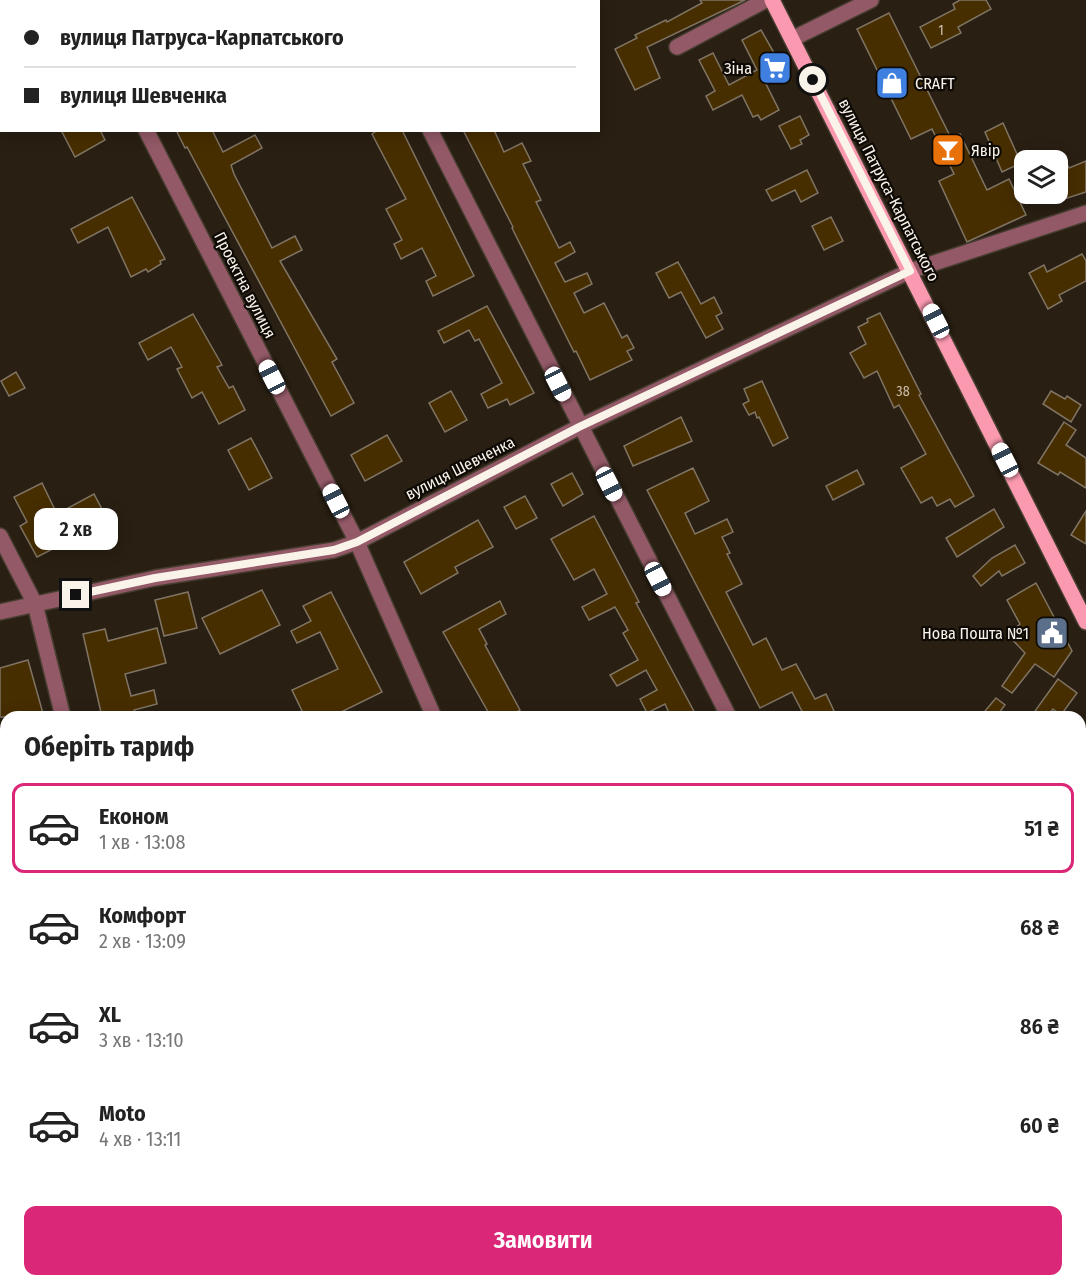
<!DOCTYPE html>
<html lang="uk">
<meta charset="utf-8">
<style>
body{margin:0;font-family:"Fira Sans Condensed",sans-serif;background:#f2f2f2;color:#222;height:100vh;display:flex;flex-direction:column;font-size:22px;white-space:nowrap}
*{box-sizing:border-box;margin:0}
p{font-size:20px;color:#767676}
.icon{flex:none;width:33px;height:33px;fill:none;stroke:currentColor;stroke-width:2;stroke-linecap:round;stroke-linejoin:round}
.map{position:relative;flex:1;overflow:hidden}
.sheet{position:absolute;left:0px;top:711px;width:1086px;height:576px;display:flex;flex-direction:column;background:#fff;border-radius:18px 18px 0 0;box-shadow:0 3px 15px #0003}
.sheet>*{flex:none}
.hud{position:absolute;left:0px;top:0px;width:600px;height:132px;box-shadow:0 3px 15px #0003;display:grid;align-content:center;height:132px;padding:0 24px;background:#fff}
.buttons{position:absolute;left:1014px;top:150px;display:grid;gap:12px}
.buttons a{display:grid;place-items:center;width:54px;height:54px;border-radius:12px;background:#fff;box-shadow:0 3px 15px #0003;font-size:30px}
.end{position:absolute;width:27px;height:27px;margin:-14px;border:8px solid #faf3ea;background:#111;box-shadow:0 0 0 3px #111}
.from{border-radius:50%}
.bubble{position:absolute;height:42px;border-radius:12px;background:#fff;box-shadow:0 3px 15px #0003;font-size:20px;font-weight:600;line-height:42px;text-align:center}
.car{position:absolute;width:18px;height:36px;margin:-18px -9px;border-radius:8px;box-shadow:0 0 4px 2px #0007;background:linear-gradient(#fff 24%,#345 0 40%,#fff 0 76%,#345 0 86%,#fff 0)}
.hud b{display:flex;align-items:center;gap:21px;height:57px;font-size:22px}
.hud b+b{border-top:2px solid #e0e0e0}
.hud i{width:15px;height:15px;background:#222}
ul{padding:0;list-style:none}
li{display:flex;align-items:center;gap:18px;height:90px;margin:0 12px 9px;padding:0 12px;border:3px solid transparent;border-radius:12px}
li div{flex:1}
li b{display:block;font-size:22px}
li em{font-style:normal;font-weight:600}
li.active{border-color:#db2777}
li>.icon{width:54px;height:54px;stroke-width:1.5}
h2{padding:0 24px;font-size:27px;line-height:72px}
.action{display:flex;gap:12px;margin-top:auto;padding:12px 24px}
.action a{flex:1;height:69px;border-radius:12px;background:#db2777;color:#fff;font-size:24px;font-weight:600;line-height:69px;text-align:center}
.map>svg:first-child{display:block}
.green{fill:#283207}
.building{fill:#472e00;stroke:#807565;stroke-width:1.5}
.lines{fill:none;stroke-linecap:round;stroke-linejoin:round}
.minor-casing{stroke:#463d30;stroke-width:18}
.major-casing{stroke:#463d30;stroke-width:18}
.minor{stroke:#935967;stroke-width:15}
.major{stroke:#fa99af;stroke-width:15}
.route{stroke:#faf3ea;stroke-width:8}
.labels{text-anchor:middle;dominant-baseline:central;stroke-width:4.5;stroke-linejoin:round;paint-order:stroke}
.number-label{font-size:14px;fill:#cdc2b0}
.poi-label{font-size:16px;fill:#faf3ea;stroke:#0e0a05;text-anchor:end}
.street-label{font-size:16px;fill:#faf3ea;stroke:#0e0a05}
</style>
<div class="map">
<svg width="1086" height="1287" viewBox="0 0 1086 1287">
<rect width="100%" height="100%" fill="#291f12"/>
<polygon class="green" points="852,1281 1028,1281 1036,1283 1038,1287 806,1287"/>
<g class="building">
<polygon points="700,0 745,0 647,47 660,78 635,90 615,49 637,38 635,35 666,20 667,22 702,3"/>
<polygon points="960,0 986,0 991,9 958,27 961,33 931,48 920,27 955,9 953,4"/>
<polygon points="889,13 951,138 960,134 987,190 1009,179 1026,215 967,242 939,181 954,174 932,129 911,139 857,29"/>
<polygon points="761,30 786,74 766,84 779,110 761,120 758,115 753,117 742,95 713,110 706,96 715,91 699,60 713,53 729,85 757,70 742,40"/>
<polygon points="800,116 809,135 800,140 802,144 791,149 779,126"/>
<polygon points="1003,123 1021,163 1002,172 985,132"/>
<polygon points="61,130 100,130 105,140 75,157"/>
<polygon points="176,130 212,130 223,152 255,135 262,148 231,165 234,174 272,248 295,236 302,250 280,261 337,359 332,362 354,403 331,416 187,147 185,148"/>
<polygon points="378,130 402,130 474,276 433,296 426,281 436,276 422,248 401,259 394,244 402,240 386,209 406,199 372,134"/>
<polygon points="463,130 494,130 504,152 522,143 531,161 523,164 541,200 536,202 559,248 570,242 575,252 555,263 565,282 587,273 592,284 574,293 584,313 604,303 622,338 627,335 634,348 627,351 632,360 590,380 576,351 574,352 512,228 513,227"/>
<polygon points="1086,161 1086,192 1058,201 1058,167 1067,164 1069,168"/>
<polygon points="807,170 818,193 801,202 795,190 772,201 766,190"/>
<polygon points="132,197 165,259 160,261 161,264 148,272 146,269 131,277 108,227 78,243 71,229"/>
<polygon points="831,217 843,241 824,250 812,226"/>
<polygon points="1082,254 1086,261 1086,281 1059,295 1062,301 1048,309 1029,273 1044,265 1047,272"/>
<polygon points="678,262 701,304 714,297 722,313 716,316 723,329 706,338 681,292 669,298 656,273"/>
<polygon points="487,306 534,393 510,405 507,399 488,408 481,394 502,383 479,339 475,341 469,330 444,343 438,331"/>
<polygon points="880,313 921,394 919,395 974,496 955,507 950,499 937,506 932,497 921,503 901,468 926,454 899,405 894,408 877,371 864,378 850,353 866,344 858,327 868,322 867,319"/>
<polygon points="193,314 222,365 217,367 229,388 233,386 245,410 219,424 202,392 192,398 177,369 182,367 171,347 148,360 139,343"/>
<polygon points="16,372 25,388 9,396 1,381"/>
<polygon points="762,381 788,438 773,446 759,417 757,418 755,412 749,415 743,404 749,401 744,389"/>
<polygon points="451,391 467,420 445,432 429,403"/>
<polygon points="1051,391 1065,399 1067,396 1081,405 1071,422 1043,404"/>
<polygon points="681,417 692,441 633,466 624,446"/>
<polygon points="1064,422 1076,430 1066,445 1086,458 1086,488 1060,472 1058,475 1038,463"/>
<polygon points="387,435 402,461 365,481 351,455"/>
<polygon points="251,438 272,478 249,490 228,450"/>
<polygon points="693,468 709,501 685,513 695,534 727,519 733,532 722,537 730,553 727,554 742,584 726,592 753,645 766,638 782,670 796,664 815,699 826,694 834,711 822,717 805,717 792,692 760,708 647,490"/>
<polygon points="857,470 864,484 833,500 826,486"/>
<polygon points="572,473 583,494 563,506 551,484"/>
<polygon points="42,483 57,514 94,494 113,530 83,546 78,536 37,557 20,526 27,522 14,497"/>
<polygon points="525,496 537,518 516,529 504,507"/>
<polygon points="994,509 1004,527 957,557 946,538"/>
<polygon points="1086,511 1086,544 1071,535"/>
<polygon points="594,516 639,602 636,603 697,717 671,717 665,704 647,713 640,699 657,690 646,670 617,686 610,675 638,660 623,633 628,630 615,607 589,620 582,607 607,594 594,569 574,580 551,539"/>
<polygon points="478,520 493,547 455,567 458,573 421,594 404,562"/>
<polygon points="1015,545 1025,563 1002,576 999,571 981,586 973,576 992,558"/>
<polygon points="1036,583 1072,651 1054,677 1035,664 1012,693 1002,686 1025,653 1008,635 1020,624 1007,600"/>
<polygon points="262,590 280,625 220,654 202,618"/>
<polygon points="188,592 197,628 164,636 155,600"/>
<polygon points="331,592 382,692 331,717 305,717 292,690 338,669 320,632 297,643 291,631 311,621 303,606"/>
<polygon points="500,601 506,614 479,629 487,644 485,645 520,710 509,717 491,717 443,632"/>
<polygon points="157,628 166,663 125,674 131,696 154,690 157,704 134,710 136,717 102,717 83,634 105,629 108,641"/>
<polygon points="28,660 44,717 0,717 0,668"/>
<polygon points="1058,679 1077,693 1061,715 1053,709 1047,717 1043,717 1035,711"/>
<polygon points="996,698 1005,705 996,717 980,717"/>
</g>
<g class="lines">
<g class="minor-casing">
<g id="minor">
<polyline points="79,0 80,2"/>
<polyline points="364,0 365,2"/>
<polyline points="792,39 871,0"/>
<polyline points="677,47 766,0"/>
<polyline points="146,130 357,542 434,717"/>
<polyline points="430,130 729,717"/>
<polyline points="0,536 35,604 63,717"/>
<polyline points="0,612 155,578 334,550 357,542 579,427 910,271 1086,213"/>
<polyline points="1080,1117 1086,1120"/>
<polyline points="196,1281 197,1287"/>
<polyline points="1068,1281 1086,1286"/>
<polyline points="304,1287 307,1281"/>
<polyline points="602,1287 605,1281"/>
<polyline points="732,1287 751,1281"/>
</g>
</g>
<g class="major-casing">
<polyline id="major" points="772,0 1086,622"/>
</g>
<use href="#minor" class="minor"/>
<use href="#major" class="major"/>
</g>
<g class="lines">
<polyline class="route" points="76,595 155,578 334,550 357,542 579,427 910,271 813,80"/>
</g>
<defs>
<g id="supermarket-square" transform="scale(1.725)"><rect x="-9" y="-9" width="18" height="18" rx="4" fill="#3f7fe0" stroke="#0e0a05"/><path d="M-6-5.5h2.5l.6 2H6L4.5 2H-2.5L-4.4-4H-6ZM-1.5 3.2a1.3 1.3 0 1 0 .1 0ZM3 3.2a1.3 1.3 0 1 0 .1 0Z" fill="#fff"/></g>
<g id="shop-square" transform="scale(1.725)"><rect x="-9" y="-9" width="18" height="18" rx="4" fill="#3f7fe0" stroke="#0e0a05"/><path d="M-5-2.5h2.3a2.7 3.5 0 0 1 5.4 0H5L5.5 6h-11ZM-1.5-2.5h3a1.5 2.3 0 0 0-3 0Z" fill="#fff"/></g>
<g id="bar-square" transform="scale(1.725)"><rect x="-9" y="-9" width="18" height="18" rx="4" fill="#e8710a" stroke="#0e0a05"/><path d="M-6-5H6L.8 .8V4.5H3.5V6h-7V4.5H-.8V.8Z" fill="#fff"/></g>
<g id="civic-square" transform="scale(1.725)"><rect x="-9" y="-9" width="18" height="18" rx="4" fill="#5c6f8a" stroke="#0e0a05"/><path d="M-.6-6.5H3V-4.5H.6V-3L4-1V1h2V6H-6V1h2V-1L-.6-3ZM-1.2 2.5V6h2.4V2.5Z" fill="#fff"/></g>
</defs>
<g fill-rule="evenodd">
<use href="#supermarket-square" x="775" y="68"/>
<use href="#shop-square" x="892" y="83"/>
<use href="#bar-square" x="948" y="150"/>
<use href="#civic-square" x="1052" y="633"/>
</g>
<g class="labels">
<g class="number-label">
<text x="941" y="30">1</text>
<text x="903" y="391">38</text>
</g>
<g class="poi-label">
<text x="752" y="68">Зіна</text>
<text x="915" y="83" text-anchor="start">CRAFT</text>
<text x="971" y="150" text-anchor="start">Явір</text>
<text x="1029" y="633">Нова Пошта №1</text>
</g>
<g class="street-label">
<text transform="translate(889 190) rotate(63)">вулиця Патруса-Карпатського</text>
<text transform="translate(245 285) rotate(63)">Проектна вулиця</text>
<text transform="translate(460 468) rotate(-27)">вулиця Шевченка</text>
</g>
</g>
</svg>
<div class="buttons">
<a><svg class="icon" aria-label="layers" viewBox="0 0 24 24"><path d="M12 4l9 5-9 5-9-5zM3 14l9 5 9-5"/></svg></a>
</div>
<i class="end from" style="left:813px;top:80px"></i>
<i class="end" style="left:76px;top:595px"></i>
<div class="bubble" style="left:34px;top:508px;width:84px">2 хв</div>
<i class="car" style="left:936px;top:321px;rotate:333deg"></i>
<i class="car" style="left:272px;top:377px;rotate:333deg"></i>
<i class="car" style="left:558px;top:384px;rotate:153deg"></i>
<i class="car" style="left:1005px;top:460px;rotate:333deg"></i>
<i class="car" style="left:609px;top:484px;rotate:153deg"></i>
<i class="car" style="left:336px;top:501px;rotate:333deg"></i>
<i class="car" style="left:658px;top:579px;rotate:152deg"></i>
<div class="hud">
<b><i class="from"></i>вулиця Патруса-Карпатського</b>
<b><i></i>вулиця Шевченка</b>
</div>
<section class="sheet">
<h2>Оберіть тариф</h2>
<ul>
<li class="active"><svg class="icon" aria-label="car" viewBox="0 0 24 24"><path d="M5 17H2v-5l4-1 3-4h7l3 4 3 1v5h-3M9 17h6M6 11h13"/><circle cx="7" cy="17" r="2"/><circle cx="17" cy="17" r="2"/></svg><div><b>Економ</b><p>1 хв · 13:08</p></div><em>51 ₴</em></li>
<li><svg class="icon" aria-label="car" viewBox="0 0 24 24"><path d="M5 17H2v-5l4-1 3-4h7l3 4 3 1v5h-3M9 17h6M6 11h13"/><circle cx="7" cy="17" r="2"/><circle cx="17" cy="17" r="2"/></svg><div><b>Комфорт</b><p>2 хв · 13:09</p></div><em>68 ₴</em></li>
<li><svg class="icon" aria-label="car" viewBox="0 0 24 24"><path d="M5 17H2v-5l4-1 3-4h7l3 4 3 1v5h-3M9 17h6M6 11h13"/><circle cx="7" cy="17" r="2"/><circle cx="17" cy="17" r="2"/></svg><div><b>XL</b><p>3 хв · 13:10</p></div><em>86 ₴</em></li>
<li><svg class="icon" aria-label="car" viewBox="0 0 24 24"><path d="M5 17H2v-5l4-1 3-4h7l3 4 3 1v5h-3M9 17h6M6 11h13"/><circle cx="7" cy="17" r="2"/><circle cx="17" cy="17" r="2"/></svg><div><b>Moto</b><p>4 хв · 13:11</p></div><em>60 ₴</em></li>
</ul>
<div class="action"><a>Замовити</a></div>
</section>
</div>
